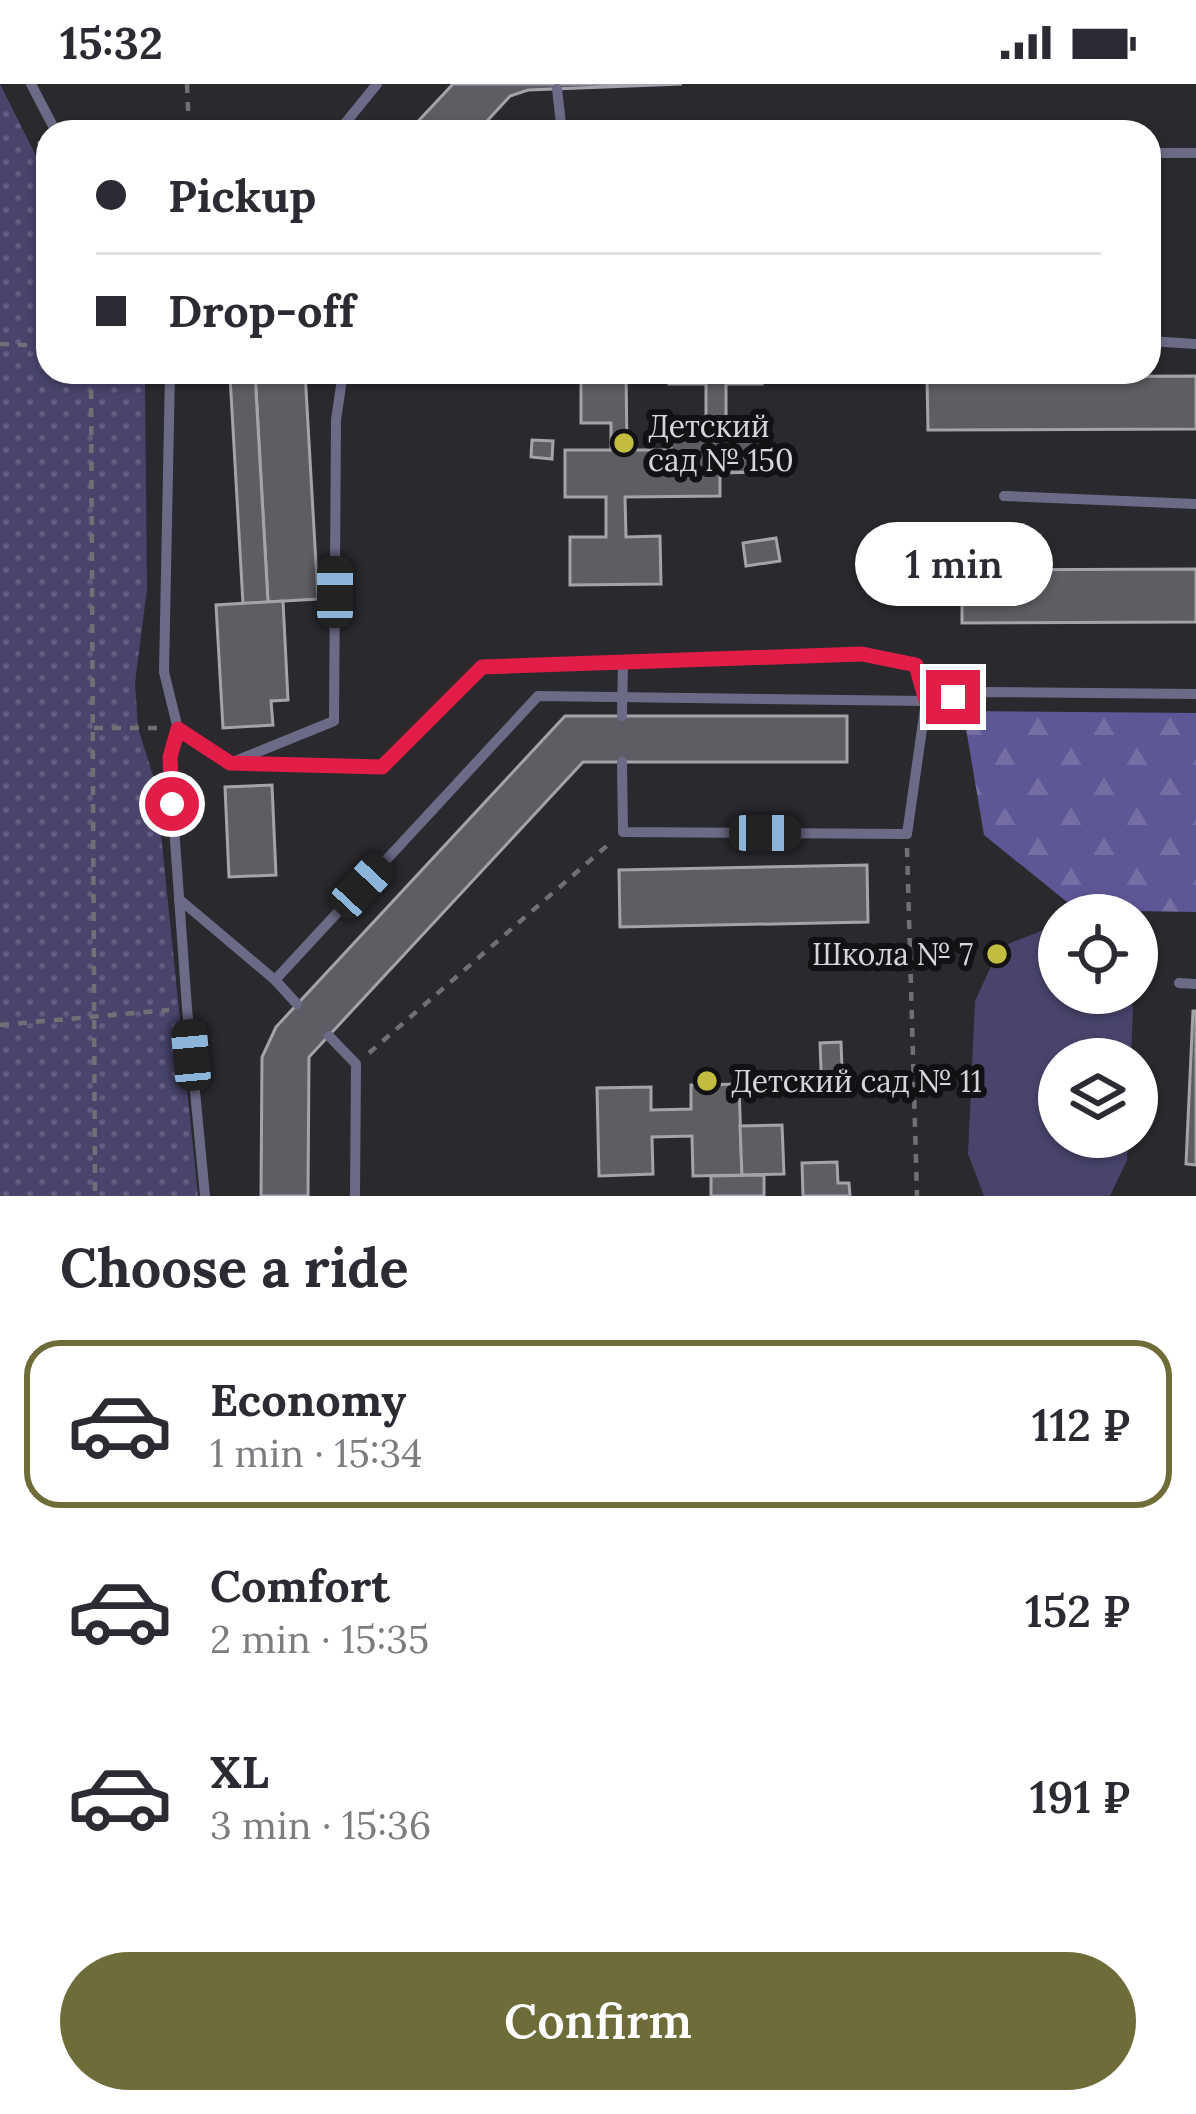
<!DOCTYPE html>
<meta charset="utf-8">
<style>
body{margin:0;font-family:Lora,serif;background:#f7f7f7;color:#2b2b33;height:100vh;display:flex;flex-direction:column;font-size:45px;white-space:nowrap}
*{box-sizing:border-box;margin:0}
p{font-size:39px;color:#7c7c81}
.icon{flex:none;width:66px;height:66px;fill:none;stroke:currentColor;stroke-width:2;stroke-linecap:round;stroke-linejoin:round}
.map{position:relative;height:1112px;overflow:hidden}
.sheet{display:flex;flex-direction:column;background:#fff;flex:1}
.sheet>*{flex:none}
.guide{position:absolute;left:36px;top:36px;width:1125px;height:264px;border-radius:36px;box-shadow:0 3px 9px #0004;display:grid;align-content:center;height:264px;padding:0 60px;background:#fff}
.tools{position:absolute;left:1038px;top:810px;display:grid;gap:24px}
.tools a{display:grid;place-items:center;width:120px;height:120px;border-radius:50%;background:#fff;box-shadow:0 3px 9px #0004;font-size:60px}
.end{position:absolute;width:54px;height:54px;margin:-27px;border:15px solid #e11d48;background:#fff;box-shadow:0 0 0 6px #fff}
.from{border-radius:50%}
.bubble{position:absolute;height:84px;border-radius:42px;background:#fff;box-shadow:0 3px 9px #0004;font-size:39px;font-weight:600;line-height:84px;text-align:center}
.car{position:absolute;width:36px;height:72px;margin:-36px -18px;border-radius:15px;box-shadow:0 0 9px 3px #0007;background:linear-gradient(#222 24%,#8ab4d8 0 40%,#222 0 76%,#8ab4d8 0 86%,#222 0)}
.guide b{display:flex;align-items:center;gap:42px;height:114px;font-size:45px}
.guide b+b{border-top:3px solid #e1e1e2}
.guide i{width:30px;height:30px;background:#2b2b33}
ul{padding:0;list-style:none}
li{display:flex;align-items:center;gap:36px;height:168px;margin:0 24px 18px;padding:0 36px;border:6px solid transparent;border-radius:36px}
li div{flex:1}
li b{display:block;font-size:45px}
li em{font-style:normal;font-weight:600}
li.selected{border-color:#6e6d39}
li>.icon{width:108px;height:108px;stroke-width:1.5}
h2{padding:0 60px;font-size:54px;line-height:144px}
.action{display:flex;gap:24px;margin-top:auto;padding:24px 60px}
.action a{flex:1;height:138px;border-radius:72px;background:#6e6d39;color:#fff;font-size:48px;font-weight:600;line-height:138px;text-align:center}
.status{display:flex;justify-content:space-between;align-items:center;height:84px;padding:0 60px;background:#fff;direction:ltr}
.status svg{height:33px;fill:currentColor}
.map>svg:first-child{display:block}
.grass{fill:url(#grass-dots)}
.forest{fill:url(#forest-firs)}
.green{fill:#48446c}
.building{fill:#5d5d63;stroke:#a3a3aa;stroke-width:3}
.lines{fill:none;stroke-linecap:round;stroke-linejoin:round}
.path{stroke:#707074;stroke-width:4.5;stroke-dasharray:9 9;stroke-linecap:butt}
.lane{stroke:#6c6b87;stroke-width:10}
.route{stroke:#e11d48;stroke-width:15}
.poi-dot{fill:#c1bd40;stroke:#121214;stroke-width:4.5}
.labels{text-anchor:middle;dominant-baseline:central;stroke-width:12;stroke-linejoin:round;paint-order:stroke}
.poi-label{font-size:30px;fill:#d6d5d9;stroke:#121214;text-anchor:start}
</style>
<div class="status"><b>15:32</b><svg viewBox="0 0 49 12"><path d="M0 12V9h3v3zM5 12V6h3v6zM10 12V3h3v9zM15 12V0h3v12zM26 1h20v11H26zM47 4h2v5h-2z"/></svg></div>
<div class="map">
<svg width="1196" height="1112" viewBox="0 0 1196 1112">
<defs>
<pattern id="grass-dots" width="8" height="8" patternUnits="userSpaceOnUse" patternTransform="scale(3)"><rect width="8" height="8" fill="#48446c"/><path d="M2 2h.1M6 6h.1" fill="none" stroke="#625e80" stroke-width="1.8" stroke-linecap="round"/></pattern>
<pattern id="forest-firs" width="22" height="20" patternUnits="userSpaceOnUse" patternTransform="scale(3)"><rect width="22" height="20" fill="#5e5795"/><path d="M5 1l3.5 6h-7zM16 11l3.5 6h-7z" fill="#746ea3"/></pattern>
</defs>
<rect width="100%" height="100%" fill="#29292e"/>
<polygon class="grass" points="0,0 48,96 48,288 140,288 145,298 147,505 135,598 138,644 156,701 198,1112 0,1112"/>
<polygon class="forest" points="963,627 1196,629 1196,828 1077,826 984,751"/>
<polygon class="green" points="1057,841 1059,909 1128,909 1133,923 1131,975 1059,975 1059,1053 1128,1053 1127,1076 1110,1112 984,1112 968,1070 975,917 1000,863"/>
<g class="building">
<polygon points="453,0 682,0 528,6 510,12 477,48 408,48"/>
<polygon points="255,288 305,288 318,515 268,518"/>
<polygon points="581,288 626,288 627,366 671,366 671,340 706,340 706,300 669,300 669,288 762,288 762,300 726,300 726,340 764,340 764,388 720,389 720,412 625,413 626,453 660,452 661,500 570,501 570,453 606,453 606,413 565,413 565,366 611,366 611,339 581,339"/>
<polygon points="255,290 268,518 243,520 230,292"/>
<polygon points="1196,292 1196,345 928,346 927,293"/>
<polygon points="532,356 553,357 552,375 531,373"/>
<polygon points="776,454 780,477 746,482 743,459"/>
<polygon points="1196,485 1196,538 962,539 962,486"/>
<polygon points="283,517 288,616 271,617 273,641 223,644 216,521"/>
<polygon points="565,632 847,632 847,678 583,678 309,973 308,1112 261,1112 262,973 276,943"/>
<polygon points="272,701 276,791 229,793 225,703"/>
<polygon points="867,781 868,838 620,843 619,786"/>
<polygon points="1193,927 1196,927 1196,1081 1186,1080"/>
<polygon points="841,958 843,1010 822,1010 820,959"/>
<polygon points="739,1000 742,1091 693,1092 692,1052 652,1053 653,1090 599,1092 597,1004 651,1003 651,1026 691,1025 691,1001"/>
<polygon points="782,1041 784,1090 742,1091 740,1042"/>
<polygon points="837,1078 838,1099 849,1099 850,1112 803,1112 802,1079"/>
<polygon points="764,1091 764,1112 711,1112 711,1092"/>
</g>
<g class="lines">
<g class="path">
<polyline points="187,0 189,48"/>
<polyline points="39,57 48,86"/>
<polyline points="0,260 48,262"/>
<polyline points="91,288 95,1112"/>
<polyline points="94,644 160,644"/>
<polyline points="907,764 917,1112"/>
<polyline points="0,941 169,926"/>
<polyline points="369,969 609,760"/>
</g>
<g class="lane">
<polyline points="31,0 56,48"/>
<polyline points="557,5 562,48"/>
<polyline points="338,48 377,0"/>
<polyline points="1149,69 1196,69"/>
<polyline points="1149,257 1196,260"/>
<polyline points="170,288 164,588 178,645 169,673 187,924 205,1112"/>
<polyline points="1004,412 1196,420"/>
<polyline points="622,632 623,578"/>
<polyline points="178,645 230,679 382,683 482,583 862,570 916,581 926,617 907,750 623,748 622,678"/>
<polyline points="238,676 334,637 336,336 343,288"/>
<polyline points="179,815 275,896"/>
<polyline points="1179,899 1196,900"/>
<polyline points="297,920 275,896 538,612 926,617 980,608 1196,610"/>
<polyline points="329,952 356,980 355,1112"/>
</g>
</g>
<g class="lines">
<polyline class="route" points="172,720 170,673 178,645 230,679 382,683 482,583 862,570 916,581 926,617 953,613"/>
</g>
<g class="poi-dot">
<circle cx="624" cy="359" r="12"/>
<circle cx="997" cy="870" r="12"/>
<circle cx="707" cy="997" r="12"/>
</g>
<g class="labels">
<g class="poi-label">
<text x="648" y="342">Детский<tspan x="648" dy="34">сад № 150</tspan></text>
<text x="973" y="870" text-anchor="end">Школа № 7</text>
<text x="731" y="997">Детский сад № 11</text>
</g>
</g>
</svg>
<div class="tools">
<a><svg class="icon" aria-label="locate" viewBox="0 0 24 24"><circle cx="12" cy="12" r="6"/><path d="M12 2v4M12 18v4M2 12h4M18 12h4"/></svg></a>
<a><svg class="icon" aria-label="layers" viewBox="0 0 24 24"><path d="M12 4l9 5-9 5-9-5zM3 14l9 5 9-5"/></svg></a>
</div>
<i class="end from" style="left:172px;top:720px"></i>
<i class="end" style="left:953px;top:613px"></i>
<div class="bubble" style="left:855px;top:438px;width:198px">1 min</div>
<i class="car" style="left:335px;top:508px;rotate:0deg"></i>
<i class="car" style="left:765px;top:749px;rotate:90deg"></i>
<i class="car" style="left:362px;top:802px;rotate:43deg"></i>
<i class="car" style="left:191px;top:971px;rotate:355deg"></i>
<div class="guide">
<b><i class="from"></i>Pickup</b>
<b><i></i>Drop-off</b>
</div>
</div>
<section class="sheet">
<h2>Choose a ride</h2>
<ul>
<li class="selected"><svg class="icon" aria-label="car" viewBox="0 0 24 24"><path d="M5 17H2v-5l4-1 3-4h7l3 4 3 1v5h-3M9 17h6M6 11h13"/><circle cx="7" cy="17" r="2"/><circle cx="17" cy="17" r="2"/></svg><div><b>Economy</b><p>1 min · 15:34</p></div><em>112 ₽</em></li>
<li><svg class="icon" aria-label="car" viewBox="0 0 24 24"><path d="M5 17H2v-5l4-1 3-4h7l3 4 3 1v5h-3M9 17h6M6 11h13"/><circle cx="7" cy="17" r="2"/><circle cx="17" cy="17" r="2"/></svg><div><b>Comfort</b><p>2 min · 15:35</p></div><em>152 ₽</em></li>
<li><svg class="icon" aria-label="car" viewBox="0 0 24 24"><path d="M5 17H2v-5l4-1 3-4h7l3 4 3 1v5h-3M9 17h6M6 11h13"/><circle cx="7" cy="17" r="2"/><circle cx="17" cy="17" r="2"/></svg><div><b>XL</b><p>3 min · 15:36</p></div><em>191 ₽</em></li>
</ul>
<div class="action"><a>Confirm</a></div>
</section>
